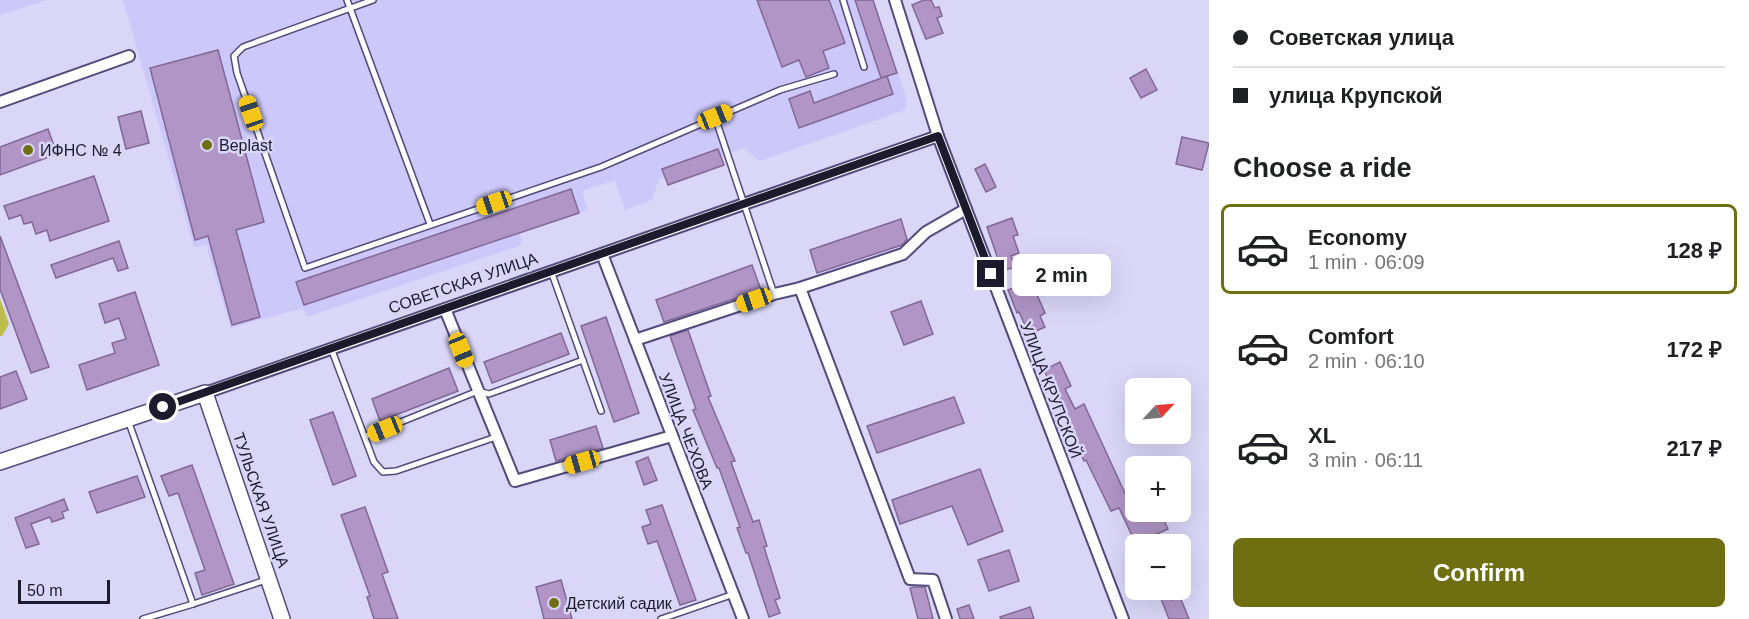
<!DOCTYPE html>
<meta charset="utf-8">
<style>
body{margin:0;font-family:Helvetica,sans-serif;background:#f6f6f6;color:#202124;height:100vh;display:flex;flex-direction:column;font-size:22px;white-space:nowrap}
*{box-sizing:border-box;margin:0}
p{font-size:20px;color:#757577}
.icon{flex:none;width:33px;height:33px;fill:none;stroke:currentColor;stroke-width:2;stroke-linecap:round;stroke-linejoin:round}
.map{position:relative;flex:1;overflow:hidden}
.sheet{display:flex;flex-direction:column;background:#fff;width:540px}
.sheet>*{flex:none}
.banner{display:grid;align-content:center;height:132px;padding:0 24px;background:#fff}
.needle{width:39px;rotate:64deg}
.controls{position:absolute;left:1125px;top:378px;display:grid;gap:12px}
.controls a{display:grid;place-items:center;width:66px;height:66px;border-radius:9px;background:#fff;box-shadow:0 6px 24px #0002;font-size:30px}
.scale{position:absolute;left:18px;bottom:15px;width:92px;box-sizing:border-box;padding-left:6px;border:3px solid #1d1a2e;border-top:0;font-size:16px;line-height:21px;white-space:nowrap;color:#1d1a2e;-webkit-text-stroke:4px #d9d6f7;paint-order:stroke}
.end{position:absolute;width:27px;height:27px;margin:-14px;border:8px solid #1d1a2e;background:#fff;box-shadow:0 0 0 3px #fff}
.from{border-radius:50%}
.bubble{position:absolute;height:42px;border-radius:9px;background:#fff;box-shadow:0 6px 24px #0002;font-size:20px;font-weight:700;line-height:42px;text-align:center}
.car{position:absolute;width:18px;height:36px;margin:-18px -9px;border-radius:8px;box-shadow:0 0 4px 2px #0007;background:linear-gradient(#f5c518 24%,#345 0 40%,#f5c518 0 76%,#345 0 86%,#f5c518 0)}
.banner b{display:flex;align-items:center;gap:21px;height:57px;font-size:22px}
.banner b+b{border-top:2px solid #e0e0e0}
.banner i{width:15px;height:15px;background:#202124}
ul{padding:0;list-style:none}
li{display:flex;align-items:center;gap:18px;height:90px;margin:0 12px 9px;padding:0 12px;border:3px solid transparent;border-radius:9px}
li div{flex:1}
li b{display:block;font-size:22px}
li em{font-style:normal;font-weight:700}
li.current{border-color:#6f6f12}
li>.icon{width:54px;height:54px;stroke-width:1.5}
h2{padding:0 24px;font-size:27px;line-height:72px}
.primary-button{display:flex;gap:12px;margin-top:auto;padding:12px 24px}
.primary-button a{flex:1;height:69px;border-radius:9px;background:#6f6f12;color:#fff;font-size:24px;font-weight:700;line-height:69px;text-align:center}
main{display:flex;flex:1;min-height:0}
.map>svg:first-child{display:block}
.built{fill:#cdc8fa}
.pitch{fill:#bdbd4a}
.building{fill:#b095c6;stroke:#826897;stroke-width:1.5}
.lines{fill:none;stroke-linecap:round;stroke-linejoin:round}
.lane-casing{stroke:#524b7b;stroke-width:8}
.street-casing{stroke:#524b7b;stroke-width:14}
.secondary-casing{stroke:#524b7b;stroke-width:18}
.lane{stroke:#fff;stroke-width:5}
.street{stroke:#fff;stroke-width:10}
.secondary{stroke:#fff;stroke-width:15}
.route{stroke:#1d1a2e;stroke-width:8}
.poi-dot{fill:#6f6f12;stroke:#d9d6f7;stroke-width:2}
.labels{text-anchor:middle;dominant-baseline:central;stroke-width:5;stroke-linejoin:round;paint-order:stroke}
.poi-label{font-size:16px;fill:#1d1a2e;stroke:#d9d6f7;text-anchor:start}
.street-label{font-size:16px;fill:#1d1a2e;stroke:#d9d6f7}
</style>
<main>
<div class="map">
<svg width="1209" height="619" viewBox="0 0 1209 619">
<rect width="100%" height="100%" fill="#d9d6f7"/>
<g class="built">
<polygon points="0,0 47,0 0,15"/>
<polygon points="123,0 873,0 907,100 905,110 760,161 744,148 659,179 652,200 625,210 615,180 582,191 588,210 520,234 522,245 307,317 303,308 231,328 206,245 194,247"/>
</g>
<polygon class="pitch" points="0,299 9,324 2,336 0,336"/>
<g class="building">
<polygon points="757,0 829,0 845,43 823,51 829,68 806,77 799,60 782,67"/>
<polygon points="855,0 873,0 897,73 881,78"/>
<polygon points="924,0 931,0 935,8 939,7 942,16 937,18 943,33 926,39 912,5"/>
<polygon points="218,50 264,222 236,230 260,317 232,325 208,236 195,240 150,68"/>
<polygon points="1146,69 1157,90 1141,98 1130,78"/>
<polygon points="887,76 893,94 799,128 789,99 810,91 814,103"/>
<polygon points="141,111 149,143 126,149 118,117"/>
<polygon points="48,129 57,154 0,175 0,147"/>
<polygon points="1182,137 1209,143 1202,170 1176,164"/>
<polygon points="718,149 724,165 668,185 662,169"/>
<polygon points="985,164 996,187 986,192 975,169"/>
<polygon points="94,176 109,221 50,241 47,230 36,234 32,222 24,224 21,215 9,219 4,206"/>
<polygon points="571,189 579,213 304,305 296,282"/>
<polygon points="1012,218 1018,235 1013,236 1019,253 1011,256 1015,267 1002,271 987,227"/>
<polygon points="901,219 907,239 902,245 817,273 810,250"/>
<polygon points="0,236 49,367 31,373 0,289"/>
<polygon points="119,241 128,268 118,271 113,258 56,278 51,265"/>
<polygon points="1096,259 1106,273 1096,279 1087,265"/>
<polygon points="752,265 761,290 664,322 656,300"/>
<polygon points="1031,281 1045,313 1040,316 1045,327 1029,334 1019,312 1017,313 1008,290"/>
<polygon points="135,292 159,365 87,390 79,365 115,353 112,343 126,339 119,318 105,323 99,304"/>
<polygon points="921,301 933,334 904,345 891,312"/>
<polygon points="606,317 639,413 614,422 581,326"/>
<polygon points="688,330 711,396 708,397 735,461 731,462 753,522 759,520 767,546 764,547 780,598 775,600 780,613 769,617 748,553 746,553 737,528 740,527 719,468 717,468 693,410 696,409 670,336"/>
<polygon points="561,333 569,354 492,383 484,362"/>
<polygon points="1060,362 1071,386 1065,389 1075,409 1084,404 1135,515 1143,512 1147,520 1161,514 1168,529 1145,539 1148,544 1136,544 1119,508 1111,511 1086,460 1084,461 1044,370"/>
<polygon points="449,368 458,391 380,421 372,399"/>
<polygon points="16,371 27,399 0,409 0,377"/>
<polygon points="954,397 964,423 877,453 867,426"/>
<polygon points="333,412 356,476 333,485 310,420"/>
<polygon points="596,426 603,448 556,461 550,440"/>
<polygon points="648,457 657,480 644,485 636,462"/>
<polygon points="192,465 234,584 202,595 195,573 205,570 178,493 169,496 161,476"/>
<polygon points="980,469 1003,531 968,545 952,506 900,524 892,500"/>
<polygon points="137,476 145,497 97,513 89,492"/>
<polygon points="64,499 68,510 62,512 64,518 52,522 50,517 31,524 39,544 26,548 15,518"/>
<polygon points="662,505 696,600 680,605 657,541 648,544 642,527 651,524 646,510"/>
<polygon points="365,507 388,572 382,574 398,619 374,619 367,597 370,596 341,515"/>
<polygon points="1009,550 1019,581 989,591 978,560"/>
<polygon points="561,580 572,619 544,619 536,587"/>
<polygon points="914,587 925,587 933,619 918,619 910,588"/>
<polygon points="1169,590 1173,600 1180,597 1189,619 1169,619 1159,594"/>
<polygon points="969,605 974,619 960,619 957,609"/>
<polygon points="1030,607 1034,619 1001,619 1000,617"/>
</g>
<g class="lines">
<g class="lane-casing">
<g id="lane">
<polyline points="347,0 430,224"/>
<polyline points="373,0 243,47 234,56 237,73 305,268 601,167 780,90 834,74"/>
<polyline points="843,0 864,67"/>
<polyline points="715,117 774,294"/>
<polyline points="551,271 601,411"/>
<polyline points="331,348 374,462 383,472 396,471 496,437"/>
<polyline points="128,420 193,604 266,580"/>
<polyline points="366,436 478,391 489,394 583,360"/>
<polyline points="143,619 193,604"/>
<polyline points="661,619 734,594"/>
</g>
</g>
<g class="street-casing">
<g id="street">
<polyline points="895,0 938,136 1123,619"/>
<polyline points="0,102 129,56"/>
<polyline points="602,254 743,619"/>
<polyline points="800,288 910,579 933,580 946,619"/>
<polyline points="445,309 515,481 672,436"/>
<polyline points="635,340 774,294 800,288 903,254 926,232 966,209"/>
<polyline points="205,393 938,136"/>
</g>
</g>
<g class="secondary-casing">
<polyline id="secondary" points="0,462 205,393 282,619"/>
</g>
<use href="#lane" class="lane"/>
<use href="#street" class="street"/>
<use href="#secondary" class="secondary"/>
</g>
<g class="lines">
<polyline class="route" points="163,407 938,136 991,274"/>
</g>
<g class="poi-dot">
<circle cx="207" cy="145" r="6"/>
<circle cx="28" cy="150" r="6"/>
<circle cx="554" cy="603" r="6"/>
</g>
<g class="labels">
<g class="poi-label">
<text x="219" y="145">Beplast</text>
<text x="40" y="150">ИФНС № 4</text>
<text x="566" y="603">Детский садик</text>
</g>
<g class="street-label">
<text transform="translate(463 283) rotate(-19)">СОВЕТСКАЯ УЛИЦА</text>
<text transform="translate(1051 390) rotate(69)">УЛИЦА КРУПСКОЙ</text>
<text transform="translate(686 431) rotate(69)">УЛИЦА ЧЕХОВА</text>
<text transform="translate(261 500) rotate(71)">ТУЛЬСКАЯ УЛИЦА</text>
</g>
</g>
</svg>
<div class="controls">
<a><svg class="needle" viewBox="-14 -14 28 28"><path d="M0-13l5 13h-10z" fill="#e53935"/><path d="M0 13l5-13h-10z" fill="#757577"/></svg></a>
<a>+</a>
<a>−</a>
</div>
<div class="scale">50 m</div>
<i class="end from" style="left:163px;top:407px"></i>
<i class="end" style="left:991px;top:274px"></i>
<div class="bubble" style="left:1012px;top:254px;width:99px">2 min</div>
<i class="car" style="left:251px;top:113px;rotate:341deg"></i>
<i class="car" style="left:715px;top:117px;rotate:68deg"></i>
<i class="car" style="left:494px;top:203px;rotate:251deg"></i>
<i class="car" style="left:754px;top:300px;rotate:251deg"></i>
<i class="car" style="left:461px;top:350px;rotate:158deg"></i>
<i class="car" style="left:385px;top:429px;rotate:248deg"></i>
<i class="car" style="left:582px;top:462px;rotate:254deg"></i>
</div>
<section class="sheet">
<div class="banner">
<b><i class="from"></i>Советская улица</b>
<b><i></i>улица Крупской</b>
</div>
<h2>Choose a ride</h2>
<ul>
<li class="current"><svg class="icon" aria-label="car" viewBox="0 0 24 24"><path d="M5 17H2v-5l4-1 3-4h7l3 4 3 1v5h-3M9 17h6M6 11h13"/><circle cx="7" cy="17" r="2"/><circle cx="17" cy="17" r="2"/></svg><div><b>Economy</b><p>1 min · 06:09</p></div><em>128 ₽</em></li>
<li><svg class="icon" aria-label="car" viewBox="0 0 24 24"><path d="M5 17H2v-5l4-1 3-4h7l3 4 3 1v5h-3M9 17h6M6 11h13"/><circle cx="7" cy="17" r="2"/><circle cx="17" cy="17" r="2"/></svg><div><b>Comfort</b><p>2 min · 06:10</p></div><em>172 ₽</em></li>
<li><svg class="icon" aria-label="car" viewBox="0 0 24 24"><path d="M5 17H2v-5l4-1 3-4h7l3 4 3 1v5h-3M9 17h6M6 11h13"/><circle cx="7" cy="17" r="2"/><circle cx="17" cy="17" r="2"/></svg><div><b>XL</b><p>3 min · 06:11</p></div><em>217 ₽</em></li>
</ul>
<div class="primary-button"><a>Confirm</a></div>
</section>
</main>
